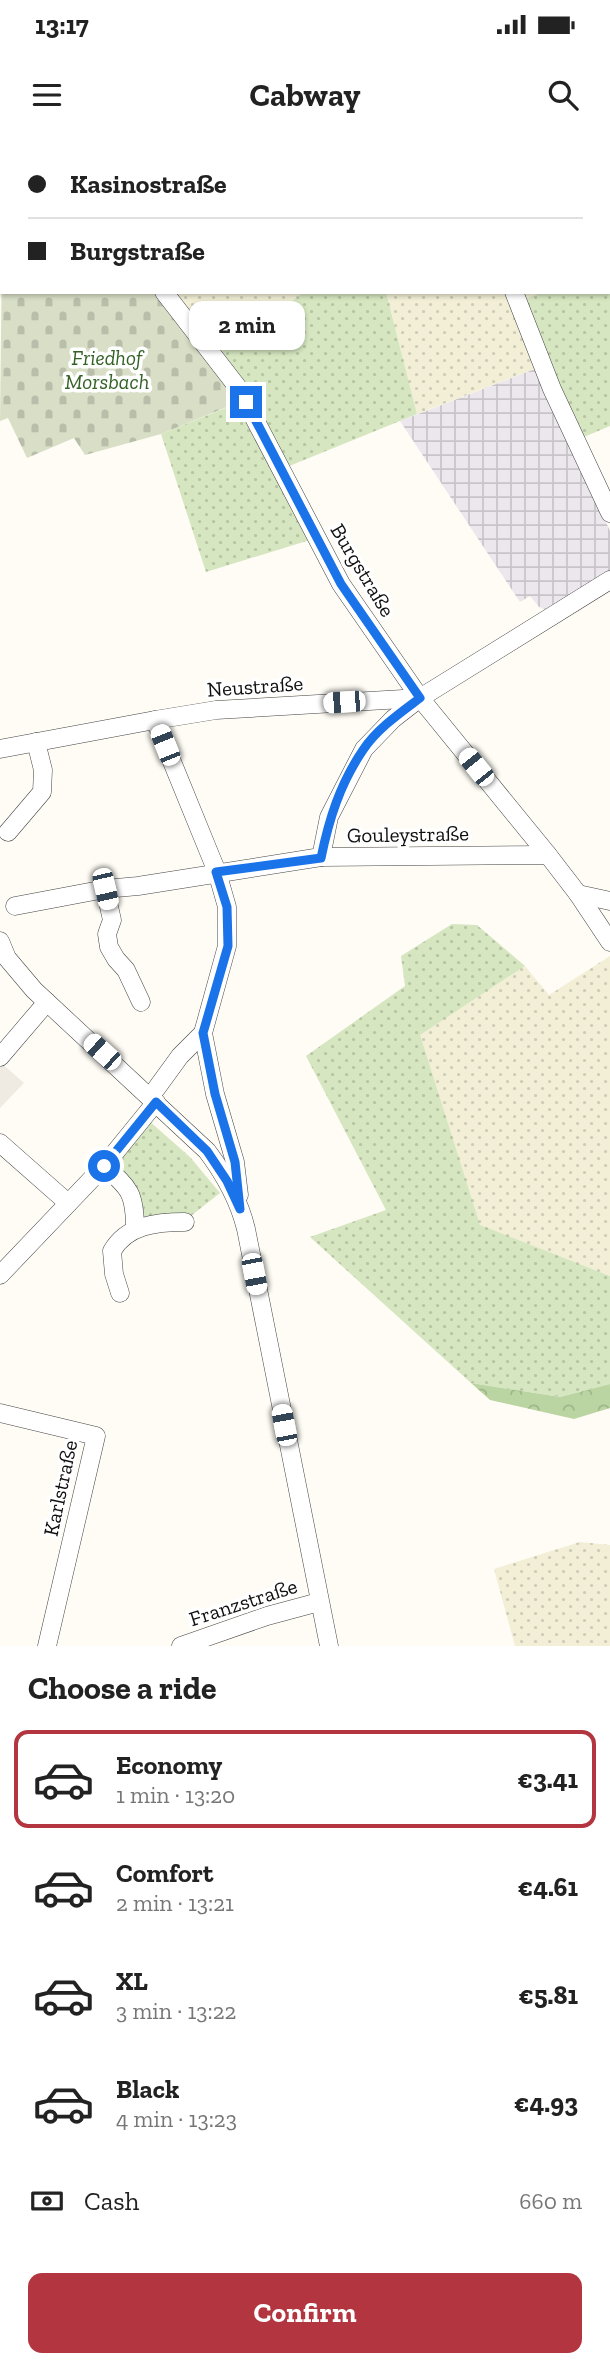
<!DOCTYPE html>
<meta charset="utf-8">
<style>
body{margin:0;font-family:"Zilla Slab",serif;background:#f6f6f6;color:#222;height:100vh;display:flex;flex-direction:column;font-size:26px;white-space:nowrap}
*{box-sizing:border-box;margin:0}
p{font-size:23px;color:#767676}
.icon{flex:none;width:38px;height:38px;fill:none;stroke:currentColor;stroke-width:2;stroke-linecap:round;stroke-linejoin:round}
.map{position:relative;height:1506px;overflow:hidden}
.drawer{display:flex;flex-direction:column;background:#fff;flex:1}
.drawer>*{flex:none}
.top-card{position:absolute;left:0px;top:0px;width:611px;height:154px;box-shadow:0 2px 5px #0004;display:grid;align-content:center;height:154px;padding:0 28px;background:#fff}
.end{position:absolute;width:32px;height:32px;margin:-16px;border:9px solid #1a73e8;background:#fff;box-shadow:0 0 0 4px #fff}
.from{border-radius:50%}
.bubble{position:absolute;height:49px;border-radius:14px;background:#fff;box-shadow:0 2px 5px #0004;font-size:23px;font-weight:700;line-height:49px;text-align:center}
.car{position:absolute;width:21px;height:42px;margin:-21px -10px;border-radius:9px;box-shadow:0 0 5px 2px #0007;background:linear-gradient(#fff 24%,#345 0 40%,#fff 0 76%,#345 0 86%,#fff 0)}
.top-card b{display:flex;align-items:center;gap:24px;height:66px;font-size:26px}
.top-card b+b{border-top:2px solid #e0e0e0}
.top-card i{width:18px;height:18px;background:#222}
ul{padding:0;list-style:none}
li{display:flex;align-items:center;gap:21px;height:98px;margin:0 14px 10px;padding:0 14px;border:4px solid transparent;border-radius:14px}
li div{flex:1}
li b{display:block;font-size:26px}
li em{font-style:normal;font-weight:700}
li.on{border-color:#b3353f}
li>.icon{width:63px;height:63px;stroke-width:1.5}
h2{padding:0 28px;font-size:32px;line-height:84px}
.pay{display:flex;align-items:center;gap:18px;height:77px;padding:0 28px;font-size:26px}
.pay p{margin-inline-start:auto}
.primary-button{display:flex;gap:14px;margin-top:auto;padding:14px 28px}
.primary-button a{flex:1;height:80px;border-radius:14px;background:#b3353f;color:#fff;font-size:28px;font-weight:700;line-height:80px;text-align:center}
.status{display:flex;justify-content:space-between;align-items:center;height:49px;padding:0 35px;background:#fff;direction:ltr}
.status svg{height:19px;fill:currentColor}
header{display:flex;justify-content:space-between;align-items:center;height:91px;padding:0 28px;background:#fff;font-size:32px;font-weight:700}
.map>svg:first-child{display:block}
.industrial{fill:url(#industrial-grid)}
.farmland{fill:url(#farmland-dots)}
.grass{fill:url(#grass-dots)}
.forest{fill:url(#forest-crowns)}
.cemetery{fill:url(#cemetery-stones)}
.plaza{fill:#efebe2}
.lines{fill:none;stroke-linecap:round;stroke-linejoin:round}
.minor-casing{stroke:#434343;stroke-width:19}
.minor{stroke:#fff;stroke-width:18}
.route{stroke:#1a73e8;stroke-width:9}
.labels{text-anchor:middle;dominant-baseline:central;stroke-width:7;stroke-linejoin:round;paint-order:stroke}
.park-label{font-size:21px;font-style:italic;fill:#346226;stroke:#fff}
.street-label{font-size:21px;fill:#101010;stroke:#fff}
</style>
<div class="status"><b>13:17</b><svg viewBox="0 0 49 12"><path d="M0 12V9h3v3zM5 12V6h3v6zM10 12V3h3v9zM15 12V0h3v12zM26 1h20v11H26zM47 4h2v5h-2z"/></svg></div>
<header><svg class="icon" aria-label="menu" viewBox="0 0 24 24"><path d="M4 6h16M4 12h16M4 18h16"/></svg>Cabway<svg class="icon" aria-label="search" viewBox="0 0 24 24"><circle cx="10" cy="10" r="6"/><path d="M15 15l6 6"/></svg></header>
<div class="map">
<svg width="610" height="1506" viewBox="0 0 610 1506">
<defs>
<pattern id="industrial-grid" width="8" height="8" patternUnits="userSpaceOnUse" patternTransform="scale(1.75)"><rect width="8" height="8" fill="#ece6ed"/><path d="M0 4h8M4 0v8" fill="none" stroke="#c9c4ca"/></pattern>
<pattern id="farmland-dots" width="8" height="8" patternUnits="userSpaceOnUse" patternTransform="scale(1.75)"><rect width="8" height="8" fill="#f2efd6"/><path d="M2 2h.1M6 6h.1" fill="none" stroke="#ceccb7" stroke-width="1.8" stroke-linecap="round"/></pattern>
<pattern id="grass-dots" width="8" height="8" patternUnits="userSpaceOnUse" patternTransform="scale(1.75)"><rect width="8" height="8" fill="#d5e6c0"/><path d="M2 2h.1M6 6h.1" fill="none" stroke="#b6c4a4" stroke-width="1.8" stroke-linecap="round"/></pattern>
<pattern id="forest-crowns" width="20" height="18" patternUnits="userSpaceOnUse" patternTransform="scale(1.75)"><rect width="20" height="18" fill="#bad5a1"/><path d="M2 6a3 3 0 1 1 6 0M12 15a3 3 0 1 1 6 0" fill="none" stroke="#9fb68a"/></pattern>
<pattern id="cemetery-stones" width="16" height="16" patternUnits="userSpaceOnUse" patternTransform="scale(1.75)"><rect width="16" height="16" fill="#d8dfc6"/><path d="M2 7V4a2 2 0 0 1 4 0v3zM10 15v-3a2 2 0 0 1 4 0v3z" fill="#b8bea9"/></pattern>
</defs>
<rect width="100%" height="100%" fill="#fefcf4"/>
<polygon class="industrial" points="537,228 610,391 610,431 545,469 539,467 530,456 520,462 400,281"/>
<g class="farmland">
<polygon points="21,0 557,0 19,2"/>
<polygon points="157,152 304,152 211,219"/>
<polygon points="386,152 543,152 512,164 537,228 417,274"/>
<polygon points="610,816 610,1136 480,1086 419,895 525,826 549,855"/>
<polygon points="580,1402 610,1405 610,1506 515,1506 494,1429"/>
</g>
<g class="grass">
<polygon points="610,126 610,286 572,302 512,164 543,152 609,152"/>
<polygon points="304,152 386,152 417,274 277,331 310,400 206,432 161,294 243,261 211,219"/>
<polygon points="452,784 477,785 525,826 420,895 480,1085 610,1136 610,1244 560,1257 471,1243 310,1097 386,1070 306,916 405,846 401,816"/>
<polygon points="148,980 190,1017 220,1053 187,1079 140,1082 109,1024"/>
</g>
<polygon class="forest" points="471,1243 560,1257 610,1244 610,1268 574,1279 490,1260"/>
<polygon class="cemetery" points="2,110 2,152 157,152 244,260 161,294 85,315 74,298 27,318 8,278 0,281"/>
<polygon class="plaza" points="0,922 24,943 0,968"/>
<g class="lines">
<g class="minor-casing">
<g id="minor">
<polyline points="38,0 40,2"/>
<polyline points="476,2 477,0"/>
<polyline points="164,152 239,249 341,444 420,558 548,715"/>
<polyline points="514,152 552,249 610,373"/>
<polyline points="155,580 217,732 227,767 227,806 203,893 215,954 235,1022 239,1055"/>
<polyline points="0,609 155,580 216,570 420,558 610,440"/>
<polyline points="8,692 42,652 43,630 36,602"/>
<polyline points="321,717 329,677 364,609 393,579 420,558"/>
<polyline points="105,749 112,780 107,794 109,807 116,819 126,830 141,862"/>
<polyline points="578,754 610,802"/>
<polyline points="15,766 105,749 138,746 321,717 548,715 578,754 610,761"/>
<path d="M 0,801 L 7,818 L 34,850 L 207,1011 C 225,1035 239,1060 246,1089 L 329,1506"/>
<polyline points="0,917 47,862"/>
<polyline points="156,949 180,916 203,893"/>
<polyline points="0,1003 68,1063"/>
<path d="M 104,1026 C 130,1048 135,1054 135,1089"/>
<polyline points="0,1135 104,1026 156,962"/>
<path d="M 120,1153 L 114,1134 L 112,1111 C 127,1085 156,1082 185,1082"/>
<polyline points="0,1273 96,1296 47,1506"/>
<polyline points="181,1506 267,1476 319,1462"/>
</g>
</g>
<use href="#minor" class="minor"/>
</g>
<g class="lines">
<path class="route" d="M 104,1026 L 156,962 L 207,1011 L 227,1041 L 240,1069 L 235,1022 L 215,954 L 203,893 L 228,806 L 227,767 L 216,732 L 321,718 C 329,679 340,644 363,610 C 377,589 400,573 420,558 L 341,444 L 246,262"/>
</g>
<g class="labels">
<g class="park-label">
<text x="107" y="217">Friedhof<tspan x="107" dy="24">Morsbach</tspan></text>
</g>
<g class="street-label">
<text transform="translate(363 430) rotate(59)">Burgstraße</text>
<text transform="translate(255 546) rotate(-4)">Neustraße</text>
<text transform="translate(408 694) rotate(-1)">Gouleystraße</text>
<text transform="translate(60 1348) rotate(-78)">Karlstraße</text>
<text transform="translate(243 1462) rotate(-18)">Franzstraße</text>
</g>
</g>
</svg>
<i class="end from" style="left:104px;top:1026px"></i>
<i class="end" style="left:246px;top:262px"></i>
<div class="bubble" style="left:189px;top:161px;width:116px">2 min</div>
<i class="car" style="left:344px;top:562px;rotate:266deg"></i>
<i class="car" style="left:165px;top:605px;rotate:338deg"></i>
<i class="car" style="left:476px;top:627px;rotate:321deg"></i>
<i class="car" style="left:105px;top:749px;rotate:167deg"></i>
<i class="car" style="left:102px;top:912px;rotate:312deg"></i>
<i class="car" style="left:254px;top:1134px;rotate:169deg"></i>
<i class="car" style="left:284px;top:1285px;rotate:349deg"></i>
<div class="top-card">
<b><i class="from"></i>Kasinostraße</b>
<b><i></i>Burgstraße</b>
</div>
</div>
<section class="drawer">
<h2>Choose a ride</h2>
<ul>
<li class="on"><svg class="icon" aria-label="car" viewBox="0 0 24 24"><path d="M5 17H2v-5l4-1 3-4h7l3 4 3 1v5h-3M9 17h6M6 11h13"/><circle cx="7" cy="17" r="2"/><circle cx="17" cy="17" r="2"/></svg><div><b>Economy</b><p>1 min · 13:20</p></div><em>€3.41</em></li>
<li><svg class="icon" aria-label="car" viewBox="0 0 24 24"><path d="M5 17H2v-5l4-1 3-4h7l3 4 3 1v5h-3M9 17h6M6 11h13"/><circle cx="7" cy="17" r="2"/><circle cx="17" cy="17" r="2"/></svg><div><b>Comfort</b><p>2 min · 13:21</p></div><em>€4.61</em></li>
<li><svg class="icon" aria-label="car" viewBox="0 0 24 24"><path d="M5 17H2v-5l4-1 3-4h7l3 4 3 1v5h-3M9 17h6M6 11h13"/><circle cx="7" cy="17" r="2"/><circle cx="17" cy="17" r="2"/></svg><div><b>XL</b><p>3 min · 13:22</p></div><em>€5.81</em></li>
<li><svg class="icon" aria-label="car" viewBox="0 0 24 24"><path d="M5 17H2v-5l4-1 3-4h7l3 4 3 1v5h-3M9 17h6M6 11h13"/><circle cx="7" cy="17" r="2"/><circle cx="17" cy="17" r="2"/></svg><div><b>Black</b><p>4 min · 13:23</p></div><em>€4.93</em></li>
</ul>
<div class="pay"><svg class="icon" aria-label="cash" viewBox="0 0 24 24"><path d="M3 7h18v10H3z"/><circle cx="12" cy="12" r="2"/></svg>Cash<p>660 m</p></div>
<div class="primary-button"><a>Confirm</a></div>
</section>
